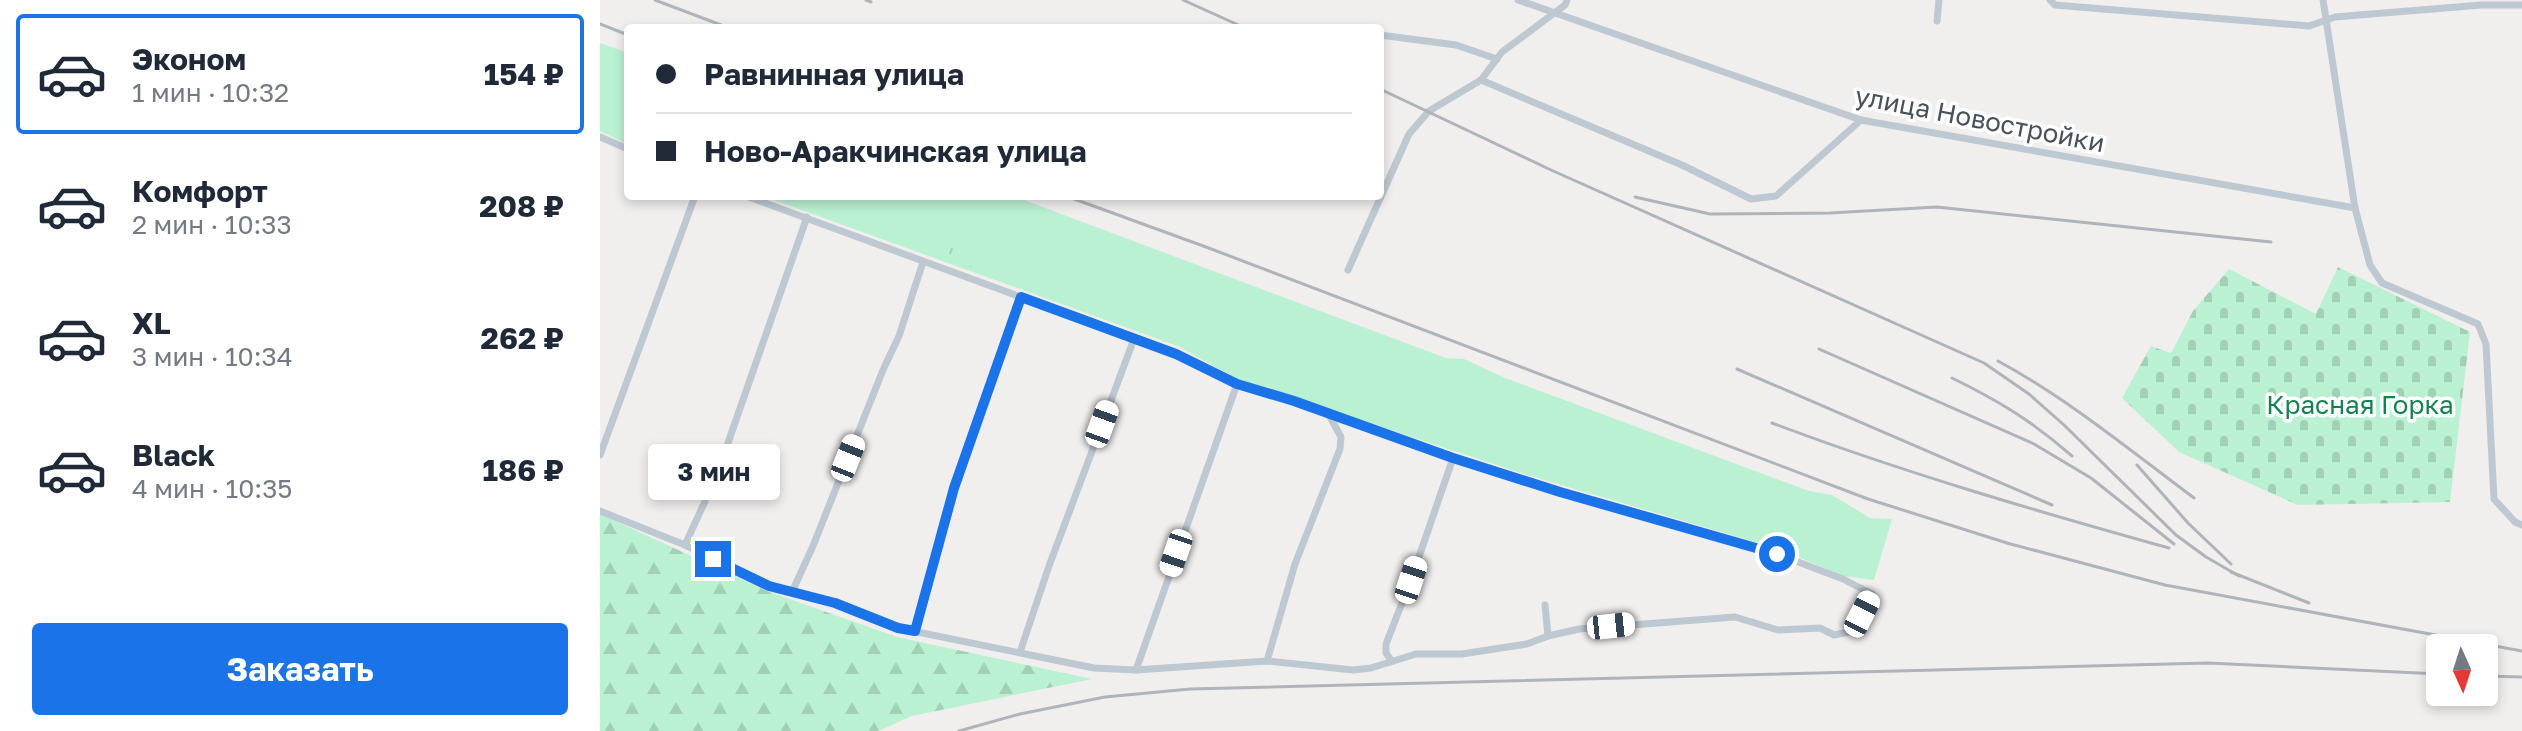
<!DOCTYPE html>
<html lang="ru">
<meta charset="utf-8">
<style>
body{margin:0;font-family:"Golos Text",sans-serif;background:#f2f2f3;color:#1f2937;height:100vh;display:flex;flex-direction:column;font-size:30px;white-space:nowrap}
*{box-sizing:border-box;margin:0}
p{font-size:26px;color:#747a83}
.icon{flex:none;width:44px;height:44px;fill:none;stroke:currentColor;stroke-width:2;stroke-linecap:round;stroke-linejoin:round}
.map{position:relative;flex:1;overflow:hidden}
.panel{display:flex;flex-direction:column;background:#fff;width:600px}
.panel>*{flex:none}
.guide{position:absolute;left:24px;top:24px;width:760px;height:176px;border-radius:8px;box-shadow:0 4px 12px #0003;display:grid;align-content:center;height:176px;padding:0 32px;background:#fff}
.needle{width:52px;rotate:177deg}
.tools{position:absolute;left:1826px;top:634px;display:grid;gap:16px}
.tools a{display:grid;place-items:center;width:72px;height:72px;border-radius:8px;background:#fff;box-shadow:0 4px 12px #0003;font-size:40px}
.end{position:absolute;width:36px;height:36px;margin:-18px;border:10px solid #1a73e8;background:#fff;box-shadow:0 0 0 4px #fff}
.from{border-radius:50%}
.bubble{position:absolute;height:56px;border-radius:8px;background:#fff;box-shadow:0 4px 12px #0003;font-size:26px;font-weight:700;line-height:56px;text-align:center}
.car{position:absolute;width:24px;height:48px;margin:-24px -12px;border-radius:10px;box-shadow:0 0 6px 2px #0007;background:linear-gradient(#fff 24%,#345 0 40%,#fff 0 76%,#345 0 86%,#fff 0)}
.guide b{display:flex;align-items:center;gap:28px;height:76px;font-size:30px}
.guide b+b{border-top:2px solid #e0e1e3}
.guide i{width:20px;height:20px;background:#1f2937}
ul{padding:14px 0 0;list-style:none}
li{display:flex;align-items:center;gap:24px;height:120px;margin:0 16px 12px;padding:0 16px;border:4px solid transparent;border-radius:8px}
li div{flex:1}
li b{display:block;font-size:30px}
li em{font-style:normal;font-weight:700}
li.on{border-color:#1a73e8}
li>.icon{width:72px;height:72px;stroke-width:1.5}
.cta{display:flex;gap:16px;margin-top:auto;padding:16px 32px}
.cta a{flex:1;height:92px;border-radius:8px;background:#1a73e8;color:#fff;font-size:32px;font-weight:700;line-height:92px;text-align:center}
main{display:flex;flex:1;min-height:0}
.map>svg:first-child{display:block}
.grass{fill:#baf1d2}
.forest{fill:url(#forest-firs)}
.cemetery{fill:url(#cemetery-stones)}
.park{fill:url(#park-tufts)}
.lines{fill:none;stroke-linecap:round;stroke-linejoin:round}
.minor{stroke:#bec8d1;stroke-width:7}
.rail{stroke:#b0b3b9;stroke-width:3}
.route{stroke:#1a73e8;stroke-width:10}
.labels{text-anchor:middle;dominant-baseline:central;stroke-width:7;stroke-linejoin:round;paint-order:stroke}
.street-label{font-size:26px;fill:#46515d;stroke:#fff}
.park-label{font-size:26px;fill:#12834e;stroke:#fff}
</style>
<main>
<section class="panel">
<ul>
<li class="on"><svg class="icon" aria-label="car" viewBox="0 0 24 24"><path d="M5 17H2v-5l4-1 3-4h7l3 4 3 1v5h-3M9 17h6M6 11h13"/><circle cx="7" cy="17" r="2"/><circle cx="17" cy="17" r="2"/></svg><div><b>Эконом</b><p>1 мин · 10:32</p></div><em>154 ₽</em></li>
<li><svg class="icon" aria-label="car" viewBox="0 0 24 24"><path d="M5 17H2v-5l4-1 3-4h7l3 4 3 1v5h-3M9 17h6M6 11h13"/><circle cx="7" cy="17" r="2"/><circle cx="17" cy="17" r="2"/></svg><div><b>Комфорт</b><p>2 мин · 10:33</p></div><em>208 ₽</em></li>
<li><svg class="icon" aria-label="car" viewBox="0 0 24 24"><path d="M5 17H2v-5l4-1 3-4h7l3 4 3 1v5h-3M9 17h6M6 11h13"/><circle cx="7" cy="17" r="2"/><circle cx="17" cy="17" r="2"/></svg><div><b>XL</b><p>3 мин · 10:34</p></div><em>262 ₽</em></li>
<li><svg class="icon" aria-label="car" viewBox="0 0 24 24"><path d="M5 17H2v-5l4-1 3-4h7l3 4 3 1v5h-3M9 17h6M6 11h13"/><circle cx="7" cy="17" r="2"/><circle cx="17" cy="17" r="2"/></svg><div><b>Black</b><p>4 мин · 10:35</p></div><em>186 ₽</em></li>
</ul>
<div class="cta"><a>Заказать</a></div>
</section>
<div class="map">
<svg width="1922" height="731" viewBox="0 0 1922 731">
<defs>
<pattern id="forest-firs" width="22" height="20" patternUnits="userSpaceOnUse" patternTransform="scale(2)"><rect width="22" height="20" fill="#baf1d2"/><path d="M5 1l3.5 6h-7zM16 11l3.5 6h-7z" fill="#a1d0b7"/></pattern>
<pattern id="cemetery-stones" width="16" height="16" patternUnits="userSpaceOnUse" patternTransform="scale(2)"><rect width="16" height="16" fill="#baf1d2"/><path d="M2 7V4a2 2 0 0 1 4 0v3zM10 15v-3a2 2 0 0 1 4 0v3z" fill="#a1d0b7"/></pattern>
<pattern id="park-tufts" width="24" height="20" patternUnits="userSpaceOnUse" patternTransform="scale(2)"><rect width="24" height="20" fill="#baf1d2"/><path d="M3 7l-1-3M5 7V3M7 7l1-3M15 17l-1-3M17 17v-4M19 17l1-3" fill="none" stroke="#a1d0b7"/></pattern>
</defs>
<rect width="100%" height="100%" fill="#f1eeee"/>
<g class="grass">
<polygon points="0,43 28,53 28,144 0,131"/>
<polygon points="163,196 413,196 846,358 864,359 905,378 1209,491 1232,495 1270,518 1292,519 1274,580 1243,576 1179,549 921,473 639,380 580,347"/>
</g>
<polygon class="forest" points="0,514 167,591 297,637 492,679 312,716 278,731 0,731"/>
<polygon class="cemetery" points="1738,267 1870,332 1850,502 1698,505 1579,452 1522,398 1551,346 1571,353 1593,311 1629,269 1716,314"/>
<polygon class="park" points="353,238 378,246 371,267 345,259"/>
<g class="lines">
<g class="minor">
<polyline points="918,0 1261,120 1755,208"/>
<polyline points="1450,0 1455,5 1709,26 1735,17 1881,5 1922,5"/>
<polyline points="1723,0 1755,208 1770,265 1782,283 1878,324 1886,344 1894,499 1915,522 1922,525"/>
<polyline points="1337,21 1339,0"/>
<polyline points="780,35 856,45 897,59"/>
<polyline points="881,80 1082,165 1151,199 1176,196 1261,120"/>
<polyline points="0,137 28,149"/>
<polyline points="748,270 809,134 829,111 881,80 902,52 965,5 967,0"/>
<polyline points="0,455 95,196"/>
<polyline points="0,511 85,545 169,586 235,603 298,628 494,668 536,670 667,661 753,670 771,668 816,654 862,654 927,644 948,636 979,629 1135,617 1178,630 1220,628 1234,635 1249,632 1272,594 1243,579 1177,554 960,492 853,458 694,401 637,384 576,354 146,196"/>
<polyline points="85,545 116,477 207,217"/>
<polyline points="192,592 213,546 283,370 299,336 323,262"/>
<polyline points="945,605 948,636"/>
<polyline points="315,631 354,488 421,297"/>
<polyline points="420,652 449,566 534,339"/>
<polyline points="791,660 786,653 786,644 811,580 853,458"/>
<polyline points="667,661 695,564 740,449 741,437 729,415"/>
<polyline points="536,670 637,384"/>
</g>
<g class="rail">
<polyline points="55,0 129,28"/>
<polyline points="266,0 271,2"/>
<polyline points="583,0 645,28"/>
<polyline points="0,24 28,35"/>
<polyline points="780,89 951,170 1384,363 1429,394 1464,425 1576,535 1606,557 1639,576"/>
<polyline points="466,196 606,247 1268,499 1407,543 1565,585 1922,651"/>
<polyline points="1035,197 1110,214 1230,213 1337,207 1671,242"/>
<polyline points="1219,349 1434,444 1491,478 1574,544"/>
<path d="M 1398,361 C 1468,399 1531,451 1594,498"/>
<polyline points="1137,369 1452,505"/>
<path d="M 1352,378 C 1399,401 1432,421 1472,456"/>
<path d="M 1172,423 C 1302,472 1436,511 1569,548"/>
<polyline points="1537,465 1588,523 1631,564"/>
<polyline points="1631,572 1709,603"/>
<polyline points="1884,676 1922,677"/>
<polyline points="359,731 420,714 505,697 590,689 1608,663 1840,674"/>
</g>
</g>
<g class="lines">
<polyline class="route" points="113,559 169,586 235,603 298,628 315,631 354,488 421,297 576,354 637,384 694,401 853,458 960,492 1177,554"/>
</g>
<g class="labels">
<g class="street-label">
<text transform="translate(1380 119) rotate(11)">улица Новостройки</text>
</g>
<g class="park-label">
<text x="1760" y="404">Красная Горка</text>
</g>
</g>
</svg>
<div class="tools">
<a><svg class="needle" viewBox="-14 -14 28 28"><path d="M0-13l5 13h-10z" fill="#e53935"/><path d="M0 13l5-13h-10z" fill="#747a83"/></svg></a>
</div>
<i class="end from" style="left:1177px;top:554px"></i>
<i class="end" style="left:113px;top:559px"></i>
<div class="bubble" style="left:48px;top:444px;width:132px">3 мин</div>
<i class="car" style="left:502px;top:424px;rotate:20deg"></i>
<i class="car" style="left:248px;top:458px;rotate:22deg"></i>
<i class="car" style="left:576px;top:553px;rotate:199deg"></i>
<i class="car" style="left:811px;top:580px;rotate:18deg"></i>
<i class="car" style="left:1262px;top:614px;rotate:27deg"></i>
<i class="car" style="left:1011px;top:626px;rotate:84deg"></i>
<div class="guide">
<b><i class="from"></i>Равнинная улица</b>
<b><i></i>Ново-Аракчинская улица</b>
</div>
</div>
</main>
